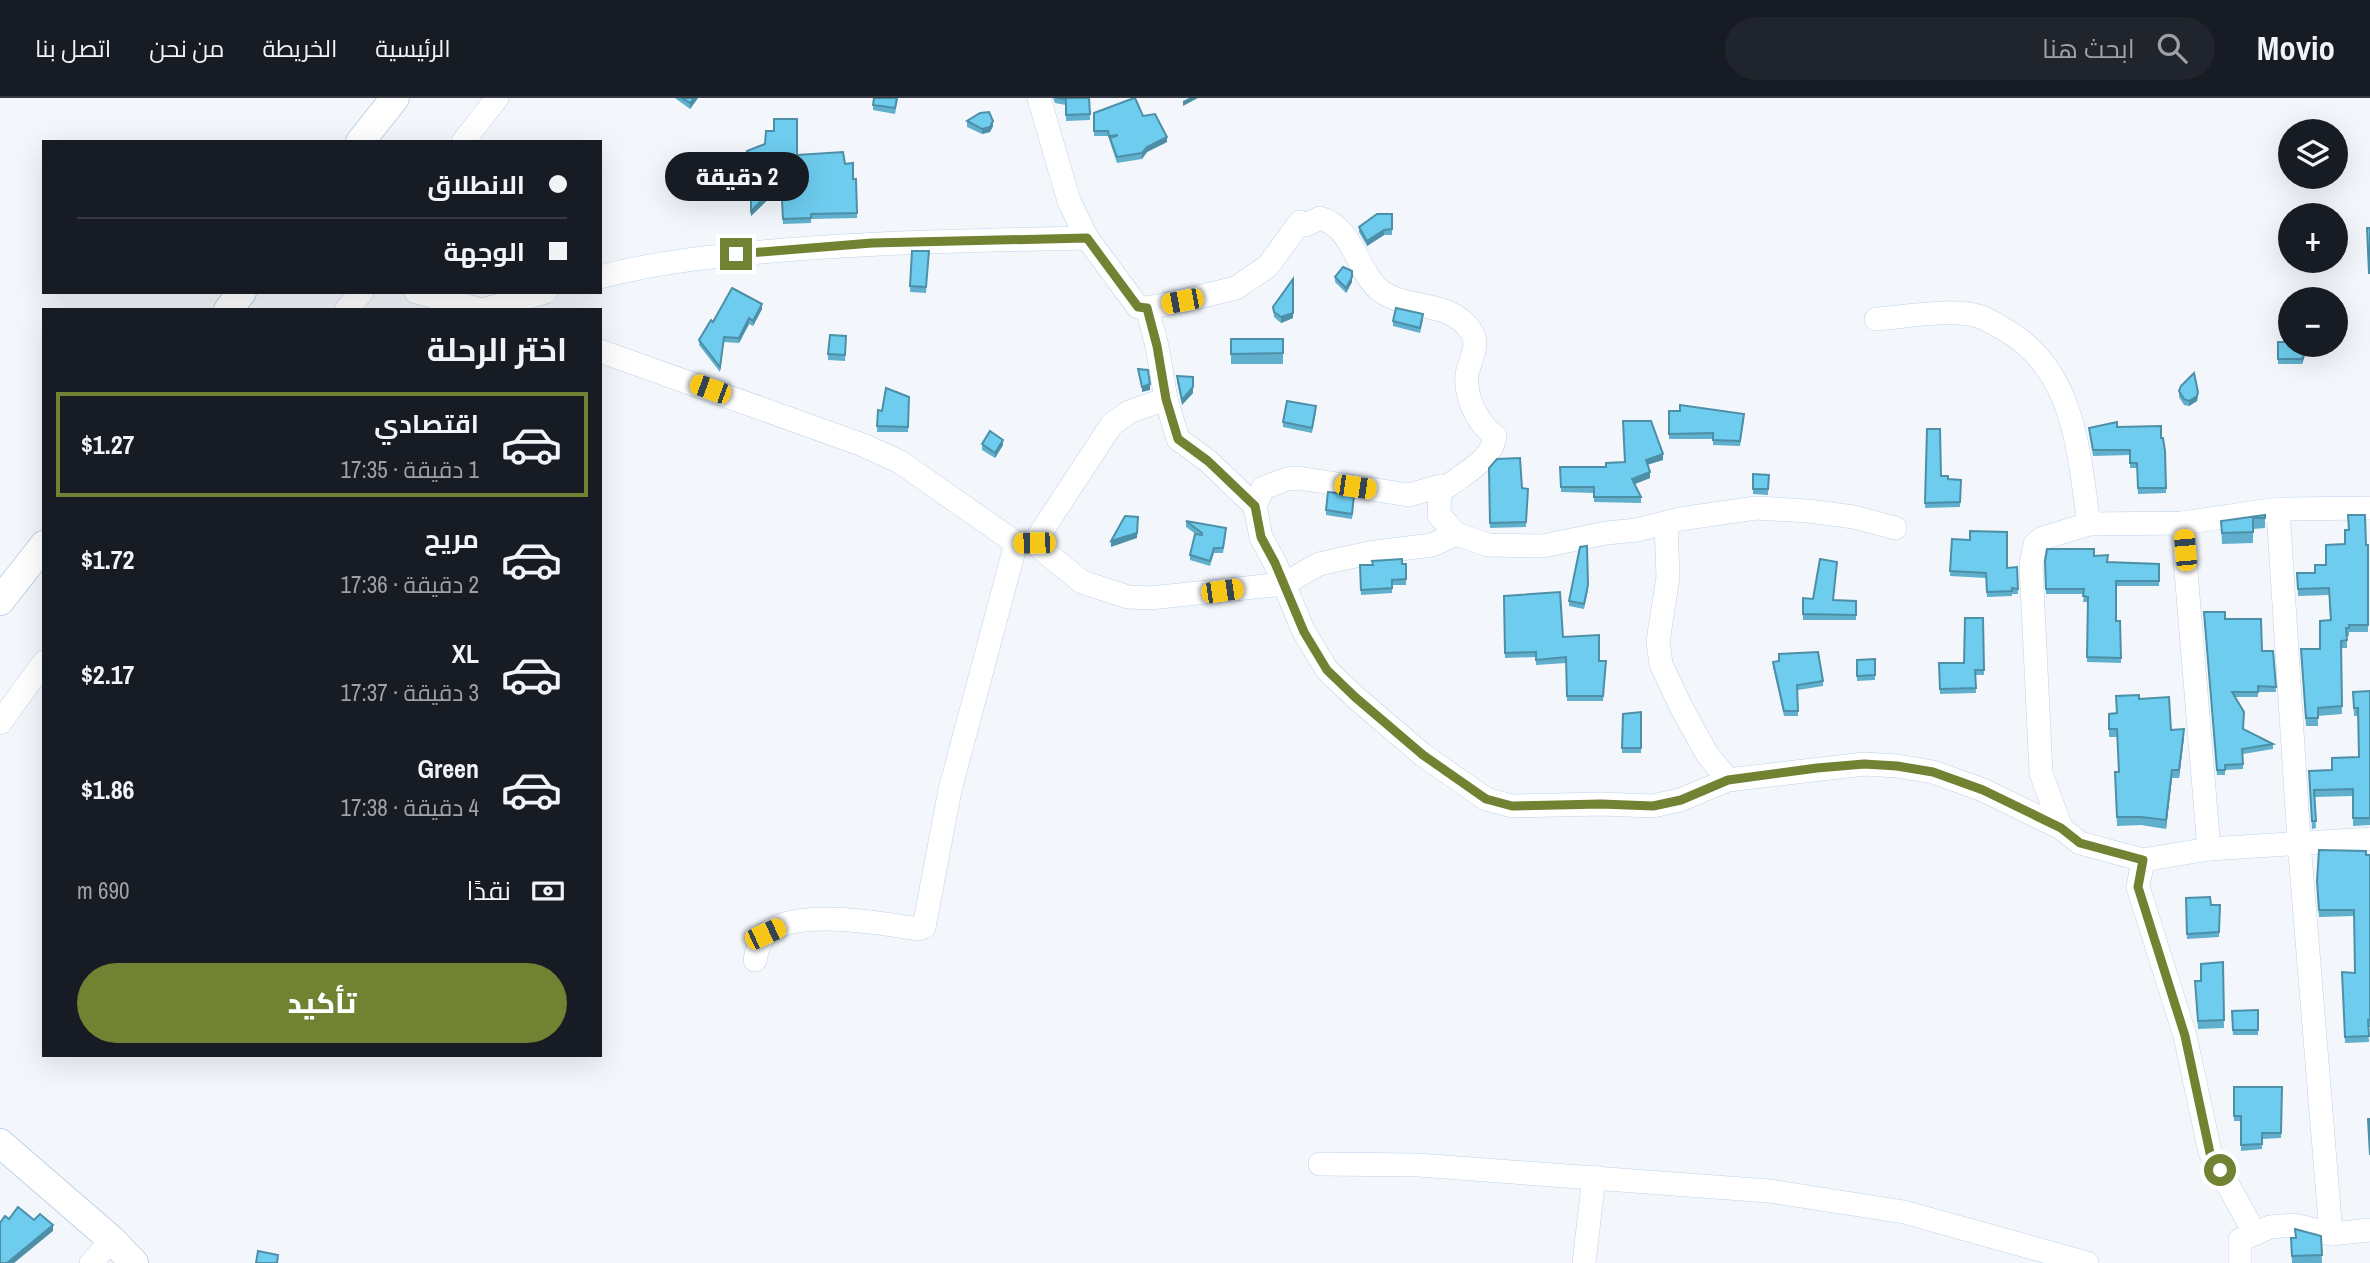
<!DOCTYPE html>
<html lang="ar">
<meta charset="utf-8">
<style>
body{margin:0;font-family:"Archivo Narrow",Cairo,sans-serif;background:#20242c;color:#f1f3f6;direction:rtl;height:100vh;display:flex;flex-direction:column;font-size:26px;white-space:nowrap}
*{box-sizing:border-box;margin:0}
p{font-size:23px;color:#9ea1a6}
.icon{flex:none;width:38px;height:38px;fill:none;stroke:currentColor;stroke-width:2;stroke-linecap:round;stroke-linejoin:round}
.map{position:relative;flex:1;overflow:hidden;direction:ltr}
.details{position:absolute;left:42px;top:210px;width:560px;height:749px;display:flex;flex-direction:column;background:#171b24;border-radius:0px;box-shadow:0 7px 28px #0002;direction:rtl}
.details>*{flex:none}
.banner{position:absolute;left:42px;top:42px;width:560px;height:154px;border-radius:0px;box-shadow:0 7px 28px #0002;direction:rtl;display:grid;align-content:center;height:154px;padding:0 35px;background:#171b24}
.tools{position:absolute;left:2278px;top:21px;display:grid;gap:14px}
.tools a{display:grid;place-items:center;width:70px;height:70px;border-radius:50%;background:#171b24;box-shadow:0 7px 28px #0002;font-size:35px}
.end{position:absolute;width:32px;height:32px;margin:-16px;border:9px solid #718232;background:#fff;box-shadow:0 0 0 4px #fff}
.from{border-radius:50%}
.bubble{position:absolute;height:49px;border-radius:24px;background:#171b24;box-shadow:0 7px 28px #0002;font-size:23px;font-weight:800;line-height:49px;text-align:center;direction:rtl}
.car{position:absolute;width:21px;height:42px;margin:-21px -10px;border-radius:9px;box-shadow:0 0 5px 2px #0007;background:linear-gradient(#f5c518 24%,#345 0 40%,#f5c518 0 76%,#345 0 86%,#f5c518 0)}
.banner b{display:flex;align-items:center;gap:24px;height:66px;font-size:26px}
.banner b+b{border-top:2px solid #363941}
.banner i{width:18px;height:18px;background:#f1f3f6}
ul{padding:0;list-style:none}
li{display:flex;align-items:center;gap:21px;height:105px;margin:0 14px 10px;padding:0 21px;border:4px solid transparent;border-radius:0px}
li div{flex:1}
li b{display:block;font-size:26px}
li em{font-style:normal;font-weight:800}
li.current{border-color:#718232}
li>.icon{width:63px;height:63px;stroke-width:1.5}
h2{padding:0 35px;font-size:32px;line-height:84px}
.pay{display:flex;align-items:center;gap:18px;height:77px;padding:0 35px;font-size:26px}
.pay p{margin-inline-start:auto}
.primary-button{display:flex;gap:14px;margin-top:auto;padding:14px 35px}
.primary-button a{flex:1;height:80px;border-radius:42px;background:#718232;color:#fff;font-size:28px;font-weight:800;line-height:80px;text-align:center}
header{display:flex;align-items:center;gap:42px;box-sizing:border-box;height:98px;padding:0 35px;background:#171b24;border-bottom:2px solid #363941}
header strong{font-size:33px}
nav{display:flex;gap:38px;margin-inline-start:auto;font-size:24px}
.search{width:490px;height:63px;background:#20242c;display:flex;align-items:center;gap:18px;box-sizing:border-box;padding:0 24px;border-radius:38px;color:#9ea1a6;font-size:26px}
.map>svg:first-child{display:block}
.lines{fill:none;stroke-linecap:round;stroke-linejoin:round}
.minor-casing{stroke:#bdd2e8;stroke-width:24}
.tertiary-casing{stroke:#bdd2e8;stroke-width:30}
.minor{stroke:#fff;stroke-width:23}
.tertiary{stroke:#fff;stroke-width:28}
.wall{fill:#5fafcd}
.shaded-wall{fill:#4d8fa7}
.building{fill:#6eccee;stroke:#4d8fa7;stroke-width:2}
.route{stroke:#718232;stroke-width:9}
</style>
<header>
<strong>Movio</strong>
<div class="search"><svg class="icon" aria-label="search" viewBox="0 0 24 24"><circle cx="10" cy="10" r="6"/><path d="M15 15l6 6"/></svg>ابحث هنا</div>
<nav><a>الرئيسية</a><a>الخريطة</a><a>من نحن</a><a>اتصل بنا</a></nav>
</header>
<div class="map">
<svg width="2370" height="1165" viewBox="0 0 2370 1165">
<rect width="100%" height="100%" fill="#f3f7fc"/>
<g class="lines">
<g class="minor-casing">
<g id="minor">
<path d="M 1039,0 L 1069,103 L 1087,140 L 1138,209 L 1147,210 L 1182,203 L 1236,190 L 1268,168 L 1300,124 L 1306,127 L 1320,120 C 1354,129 1358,177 1381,193 C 1407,213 1453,201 1472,235 C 1480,248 1469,263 1467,277 C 1465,299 1477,325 1495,338 C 1492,363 1465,374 1447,389 L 1440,388 L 1439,417 L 1456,436"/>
<polyline points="463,44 497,0"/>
<path d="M 600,179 C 661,163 722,157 784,152 C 885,144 986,142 1087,140"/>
<polyline points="416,194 482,212"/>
<polyline points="1147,210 1157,248 1166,301 1178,341 1208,363 1255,408"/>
<polyline points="346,212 362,194"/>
<polyline points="482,212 546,194"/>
<path d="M 1876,221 C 1906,219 1950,210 1978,218 C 1986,220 1994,226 2002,230 C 2075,270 2078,352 2089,426"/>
<polyline points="600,253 863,347 900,364 1016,445 1034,445 1082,484 1128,499 1150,500 1284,486 1319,466 1369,455 1432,447 1456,436 1488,447 1543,448 1606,435 1637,432 1680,421 1756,410 1808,413 1854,419 1895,430"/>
<polyline points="1440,388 1409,397 1298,380 1287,381 1263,390 1255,408 1261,439 1275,465 1304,534 1327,572 1355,599 1423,657 1486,701 1512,708 1601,706 1653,708 1680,702 1728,682 1864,666 1897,668 1933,674 1983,692 2061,730 2080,745 2143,762 2138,789 2185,938 2210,1054 2255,1136"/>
<polyline points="2278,411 2299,744 2331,1136"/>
<polyline points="1666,425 1668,479 1658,543 1661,566 1681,609 1707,656 1728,682"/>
<polyline points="2182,425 2209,751"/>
<polyline points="1034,445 1112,326 1129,314 1166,301"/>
<polyline points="0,625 44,564"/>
<polyline points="2061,730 2041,675 2031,467 2035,446 2043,440 2089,426 2182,425 2278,411 2370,410"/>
<polyline points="2143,762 2209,751 2370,741"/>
<path d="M 755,862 C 757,854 758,844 765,837 C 792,809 882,825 918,831 L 924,829 L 950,692 L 1016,445"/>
<polyline points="1320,1066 1418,1067 1769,1093 1904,1114 2087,1165"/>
<polyline points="91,1165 112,1142"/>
<polyline points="1584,1165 1594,1079"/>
<polyline points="2240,1165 2240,1142 2270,1129 2294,1127 2331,1136 2370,1132"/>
</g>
</g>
<g class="tertiary-casing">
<g id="tertiary">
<polyline points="360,44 395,0"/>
<polyline points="228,212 242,194"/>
<polyline points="0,503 44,447"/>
<polyline points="0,1045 112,1142 134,1165"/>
</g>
</g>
<use href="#minor" class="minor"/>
<use href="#tertiary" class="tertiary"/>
</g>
<g class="wall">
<polygon points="675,0 698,0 690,11"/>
<polygon points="898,0 895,16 873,12 873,7"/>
<polygon points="1053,0 1089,0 1090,22 1066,23 1066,7 1055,5"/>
<polygon points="1094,15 1143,18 1167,44 1147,54 1142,61 1117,65 1108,38 1094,38"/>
<polygon points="967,23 993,28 990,34 982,36 967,29"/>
<polygon points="774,33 797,57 845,66 853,81 856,81 857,120 811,121 811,125 783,126 781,89 751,118 751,85 765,85 747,58 747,53 765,46"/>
<polygon points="1392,116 1392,137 1384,137 1367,148 1359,134 1359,129"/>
<polygon points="912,153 929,153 926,195 910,194"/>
<polygon points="1335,179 1352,184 1346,195 1335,184"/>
<polygon points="1273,209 1293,220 1281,225 1274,219"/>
<polygon points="762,211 753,228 749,226 739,245 724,244 720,274 699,247 699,242 713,224"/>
<polygon points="1423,222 1420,235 1393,228 1393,223"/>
<polygon points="846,238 845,263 828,262 828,256"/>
<rect x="1231" y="241" width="52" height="25"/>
<polygon points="2278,244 2308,247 2302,266 2278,266"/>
<polygon points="1177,278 1193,279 1193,295 1182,307 1177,284"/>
<polygon points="2179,293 2198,299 2197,303 2189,308 2184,307 2179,299"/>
<polygon points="909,299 908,334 877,334 878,312 882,313"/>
<polygon points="1669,313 1744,321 1740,348 1713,347 1713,341 1669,341"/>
<polygon points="1316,314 1312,335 1283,329 1283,324"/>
<polygon points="2117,329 2161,340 2165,353 2166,395 2138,396 2137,370 2130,370 2130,357 2093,358 2089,330"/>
<polygon points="1927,331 1941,378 1948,381 1961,382 1960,409 1925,410"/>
<polygon points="982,346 1003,347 995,360 982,352"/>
<polygon points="1663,362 1647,367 1650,380 1635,386 1641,399 1641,405 1594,404 1594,395 1561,394 1560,369 1606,369 1624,364"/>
<polygon points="1489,370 1522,390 1528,391 1526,429 1490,430"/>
<polygon points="1753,376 1769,377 1768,397 1753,396"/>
<polygon points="1354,403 1352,421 1326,417 1326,412"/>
<polygon points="2265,417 2265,430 2253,431 2253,445 2222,446 2221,423"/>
<polygon points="1186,423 1226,435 1223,455 1214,455 1210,468 1190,462 1190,457 1197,437 1186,429"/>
<polygon points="1952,441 2007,470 2017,469 2018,496 2012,496 2012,498 1987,499 1986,480 1950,478"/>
<polygon points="2366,447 2368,447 2368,534 2349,534 2349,538 2347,538 2347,550 2341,550 2342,616 2318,618 2318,628 2306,628 2301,558 2320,551 2330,522 2329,497 2298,498 2297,475 2315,475 2326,467"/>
<polygon points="2094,458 2108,464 2159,466 2159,488 2116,488 2116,523 2120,523 2121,565 2087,564 2088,504 2083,504 2084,496 2046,496 2045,463"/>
<polygon points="1406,466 1406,487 1392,487 1392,495 1361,497 1360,467"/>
<polygon points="1588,492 1584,511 1569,508 1569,503"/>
<polygon points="1504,498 1563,539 1599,563 1606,563 1603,603 1567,603 1566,565 1536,567 1536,559 1505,560"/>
<polygon points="1803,500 1856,503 1856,522 1803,522"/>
<polygon points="2204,519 2225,521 2262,553 2273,553 2276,594 2258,594 2258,599 2235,599 2243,631 2273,646 2273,651 2243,656 2243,671 2225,672 2225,677 2217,677"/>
<polygon points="1983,520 1984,577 1975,577 1976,595 1940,596 1939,565 1964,565"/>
<polygon points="1875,561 1875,582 1857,583 1857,562"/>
<polygon points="1773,564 1823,583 1823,588 1798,592 1798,618 1784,618 1773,569"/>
<polygon points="2370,593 2370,727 2353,728 2353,698 2314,699 2316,730 2312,731 2309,680 2332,672 2359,659 2358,618 2354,618 2353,594"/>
<polygon points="2139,601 2171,632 2184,639 2179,680 2172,680 2166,731 2141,727 2117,728 2115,674 2119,674 2117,639 2109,639 2109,616 2117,615"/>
<polygon points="1641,614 1641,655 1622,655 1623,616"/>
<polygon points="2366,757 2370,757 2370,929 2368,929 2369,944 2345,945 2342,874 2355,875 2354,818 2319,819 2317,789"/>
<polygon points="2186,800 2211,807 2220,807 2219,839 2187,841"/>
<polygon points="2223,864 2224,930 2198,931 2195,883 2201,883"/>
<polygon points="2258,912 2258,937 2233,937 2232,913"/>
<polygon points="2234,989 2282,989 2281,1040 2262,1041 2262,1051 2241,1053 2241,1023 2234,1023"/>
<polygon points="2321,1138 2322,1165 2292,1165 2291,1140"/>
</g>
<g class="shaded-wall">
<polygon points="694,0 698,0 690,11 690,5"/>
<polygon points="1189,0 1198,0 1183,8 1183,3"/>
<polygon points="993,23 993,28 990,34 982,36 982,31"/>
<polygon points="1167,39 1167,44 1147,54 1142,61 1142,55 1147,49"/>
<polygon points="781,83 781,89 751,118 751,113"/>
<polygon points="1384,132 1384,137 1367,148 1367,143"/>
<polygon points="1352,179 1352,184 1346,195 1346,190"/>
<polygon points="762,206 762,211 753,228 753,223"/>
<polygon points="1293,215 1293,220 1281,225 1281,219"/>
<polygon points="749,220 749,226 739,245 739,240"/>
<polygon points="2307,247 2308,247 2308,249 2302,266 2302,261"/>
<polygon points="1150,286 1150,292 1142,294 1142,289"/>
<polygon points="1193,289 1193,295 1182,307 1182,302"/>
<polygon points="2198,294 2197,303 2189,308 2189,303"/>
<polygon points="1003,342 1003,347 995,360 995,355"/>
<polygon points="1663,356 1663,362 1646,367 1646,362"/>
<polygon points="1650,374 1650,380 1632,387 1632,381"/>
<polygon points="1138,419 1137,440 1111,449 1111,443"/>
<polygon points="2184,631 2184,639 2179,680 2179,672"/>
<polygon points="2172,672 2172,680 2166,731 2166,722"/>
<polygon points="53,1127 53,1133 14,1165 7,1165"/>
</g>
<g class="building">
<polygon points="682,0 694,0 690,5"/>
<polygon points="874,0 897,0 895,10 873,7"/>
<polygon points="1057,0 1089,0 1090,16 1066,17 1066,1"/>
<polygon points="1134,0 1135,0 1143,18 1155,16 1167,39 1147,49 1142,55 1117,59 1110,40 1118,37 1109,38 1108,33 1094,33 1094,15"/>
<polygon points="989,14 993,23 990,29 982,31 967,23 980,15"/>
<polygon points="774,21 797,21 797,57 843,54 845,66 853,65 853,81 856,81 857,115 811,116 811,120 783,121 781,83 751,113 751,85 768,85 747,53 765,46 766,33 774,33"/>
<polygon points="1377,116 1392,116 1392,131 1384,132 1367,143 1359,129"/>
<polygon points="2367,130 2370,130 2370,175 2369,175"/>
<polygon points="912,153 929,153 926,189 910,188"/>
<polygon points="1343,169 1352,173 1352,179 1346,190 1335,179"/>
<polygon points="1293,181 1293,215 1281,219 1274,214 1273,209"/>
<polygon points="732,190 762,206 753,223 749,220 739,240 724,239 720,269 699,242 711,222 713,224"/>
<polygon points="1396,210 1423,216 1420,230 1393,223"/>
<polygon points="830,237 846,238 845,257 828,256"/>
<polygon points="1231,241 1283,241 1283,255 1231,256"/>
<polygon points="2278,244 2291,244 2291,247 2307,247 2302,261 2278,261"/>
<polygon points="1138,271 1148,272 1150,286 1142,289"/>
<polygon points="2194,275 2198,294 2197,298 2189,303 2184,301 2179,293 2181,288"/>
<polygon points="1177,278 1193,279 1193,289 1182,302"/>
<polygon points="886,290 909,299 908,329 877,328 878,312 882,313"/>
<polygon points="1287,303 1316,308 1312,330 1283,324"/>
<polygon points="1680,307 1744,316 1740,343 1713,342 1713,335 1669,336 1669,313 1680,313"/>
<polygon points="1623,323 1651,323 1663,356 1646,362 1650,374 1632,381 1641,399 1594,399 1594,389 1561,389 1560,369 1606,369 1606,365 1625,364"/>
<polygon points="2117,324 2117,329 2161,328 2161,340 2163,340 2165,353 2166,390 2138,390 2137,365 2130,365 2130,352 2093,352 2089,330"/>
<polygon points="1927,331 1940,331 1941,378 1948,378 1948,381 1961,382 1960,404 1925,405"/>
<polygon points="990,333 1003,342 995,355 982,346"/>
<polygon points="1520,360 1522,390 1528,391 1526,424 1490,425 1489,370 1497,361"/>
<polygon points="1753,376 1769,377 1768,391 1753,391"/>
<polygon points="1328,394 1354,397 1352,416 1326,412"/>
<polygon points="2265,417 2265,420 2253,420 2253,434 2222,435 2221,423"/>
<polygon points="2348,417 2365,417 2366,447 2368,447 2368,527 2349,527 2349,530 2346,530 2347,542 2341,543 2342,608 2318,610 2318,620 2306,620 2301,551 2320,551 2320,523 2331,522 2329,490 2298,491 2297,475 2315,475 2315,467 2326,467 2326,447 2345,446 2345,432 2349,432"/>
<polygon points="1125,418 1138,419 1137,435 1111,443"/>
<polygon points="1186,423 1226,430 1223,450 1214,450 1210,463 1190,457 1195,436 1202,437 1202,435"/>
<polygon points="1970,433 2007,434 2007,470 2017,469 2018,491 2012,490 2012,493 1987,494 1986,475 1950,473 1952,441 1970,442"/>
<polygon points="1587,448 1588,487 1584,506 1569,503 1580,449"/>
<polygon points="2047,451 2094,451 2094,458 2108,457 2107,464 2159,466 2159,483 2116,483 2116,523 2120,523 2121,560 2087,559 2088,499 2083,498 2084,491 2046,491 2045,463"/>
<polygon points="1402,461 1402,466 1406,466 1406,481 1392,482 1392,490 1361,492 1360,467 1373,467 1372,463"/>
<polygon points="1820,461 1837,464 1833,502 1856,503 1856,517 1803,516 1803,500 1813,501"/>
<polygon points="1560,494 1563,539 1599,537 1599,563 1606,563 1603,598 1567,598 1566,559 1536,562 1536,554 1505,555 1504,498"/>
<polygon points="2204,514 2225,514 2225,521 2261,521 2262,553 2273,553 2276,589 2258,588 2258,594 2232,594 2244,614 2243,631 2273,646 2242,651 2243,666 2225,667 2225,672 2217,672"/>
<polygon points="1965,520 1983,520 1984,572 1975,572 1976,590 1940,591 1939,565 1964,565"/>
<polygon points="1818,554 1823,583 1797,587 1798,613 1784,613 1773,564 1779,563 1779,556"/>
<polygon points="1875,561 1875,577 1857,578 1857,562"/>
<polygon points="2370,593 2370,720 2353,720 2353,691 2314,692 2316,723 2312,723 2309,673 2332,672 2332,660 2359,659 2358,610 2354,610 2353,594"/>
<polygon points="2139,597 2139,601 2169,599 2171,632 2184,631 2179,672 2172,672 2166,722 2141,719 2117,719 2115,674 2119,674 2117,631 2109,631 2109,616 2117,615 2116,598"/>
<polygon points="1641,614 1641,650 1622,650 1623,616"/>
<polygon points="2319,752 2366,753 2366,757 2370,757 2370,922 2368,922 2369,938 2345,939 2342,874 2355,875 2354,812 2319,812 2317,783"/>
<polygon points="2210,799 2211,807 2220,807 2219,834 2187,836 2186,800"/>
<polygon points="2223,864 2224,922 2198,923 2195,883 2201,883 2201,866"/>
<polygon points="2258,912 2258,932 2233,932 2232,913"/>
<polygon points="2234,989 2282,989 2281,1035 2262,1035 2262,1046 2241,1047 2241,1018 2234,1018"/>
<polygon points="2368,1021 2370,1021 2370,1057"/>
<polygon points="18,1109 34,1122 40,1116 53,1127 7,1165 0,1165 0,1125 5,1118 9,1121"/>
<polygon points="2295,1131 2321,1138 2322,1157 2292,1158 2291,1140 2296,1140"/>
<polygon points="258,1153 278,1157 277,1165 256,1165"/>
</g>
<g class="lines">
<polyline class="route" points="736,156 872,145 1087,140 1138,209 1147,210 1157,248 1166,301 1178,341 1208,363 1255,408 1261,439 1275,465 1304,534 1327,572 1355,599 1423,657 1486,701 1512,708 1601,706 1653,708 1681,702 1728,682 1817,670 1864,666 1897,668 1933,674 1983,692 2061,730 2080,745 2143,762 2138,789 2185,938 2210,1055 2220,1072"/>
</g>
</svg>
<div class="tools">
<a><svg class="icon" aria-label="layers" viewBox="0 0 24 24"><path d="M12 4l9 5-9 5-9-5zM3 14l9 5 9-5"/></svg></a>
<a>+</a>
<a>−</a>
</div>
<i class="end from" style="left:2220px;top:1072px"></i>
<i class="end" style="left:736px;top:156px"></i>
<div class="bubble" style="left:665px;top:54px;width:144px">2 دقيقة</div>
<i class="car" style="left:1182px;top:203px;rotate:259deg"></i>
<i class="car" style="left:710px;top:291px;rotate:290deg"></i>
<i class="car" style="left:1355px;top:389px;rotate:98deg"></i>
<i class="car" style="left:1034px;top:445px;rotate:269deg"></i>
<i class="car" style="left:2185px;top:452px;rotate:355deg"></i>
<i class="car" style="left:1222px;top:493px;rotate:82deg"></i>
<i class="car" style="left:765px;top:836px;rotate:65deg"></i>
<div class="banner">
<b><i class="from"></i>الانطلاق</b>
<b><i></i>الوجهة</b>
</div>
<section class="details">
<h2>اختر الرحلة</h2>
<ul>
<li class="current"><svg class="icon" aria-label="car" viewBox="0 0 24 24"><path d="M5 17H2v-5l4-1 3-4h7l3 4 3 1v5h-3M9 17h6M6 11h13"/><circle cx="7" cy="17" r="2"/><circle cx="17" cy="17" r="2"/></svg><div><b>اقتصادي</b><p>1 دقيقة · 17:35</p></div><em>$1.27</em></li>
<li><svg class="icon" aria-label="car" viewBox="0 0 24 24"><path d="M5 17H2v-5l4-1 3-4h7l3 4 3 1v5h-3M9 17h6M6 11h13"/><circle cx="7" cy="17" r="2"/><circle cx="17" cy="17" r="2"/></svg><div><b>مريح</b><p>2 دقيقة · 17:36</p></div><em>$1.72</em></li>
<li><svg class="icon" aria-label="car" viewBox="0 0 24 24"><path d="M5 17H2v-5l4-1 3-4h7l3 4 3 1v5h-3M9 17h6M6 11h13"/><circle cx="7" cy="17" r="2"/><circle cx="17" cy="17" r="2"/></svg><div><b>XL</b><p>3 دقيقة · 17:37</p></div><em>$2.17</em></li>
<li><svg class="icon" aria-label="car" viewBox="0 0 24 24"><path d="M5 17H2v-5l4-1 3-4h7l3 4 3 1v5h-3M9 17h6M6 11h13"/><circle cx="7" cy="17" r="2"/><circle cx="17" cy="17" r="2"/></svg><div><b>Green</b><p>4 دقيقة · 17:38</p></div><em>$1.86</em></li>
</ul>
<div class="pay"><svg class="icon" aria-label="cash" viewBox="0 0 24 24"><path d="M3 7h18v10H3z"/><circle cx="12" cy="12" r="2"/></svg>نقدًا<p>690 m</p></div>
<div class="primary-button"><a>تأكيد</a></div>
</section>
</div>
